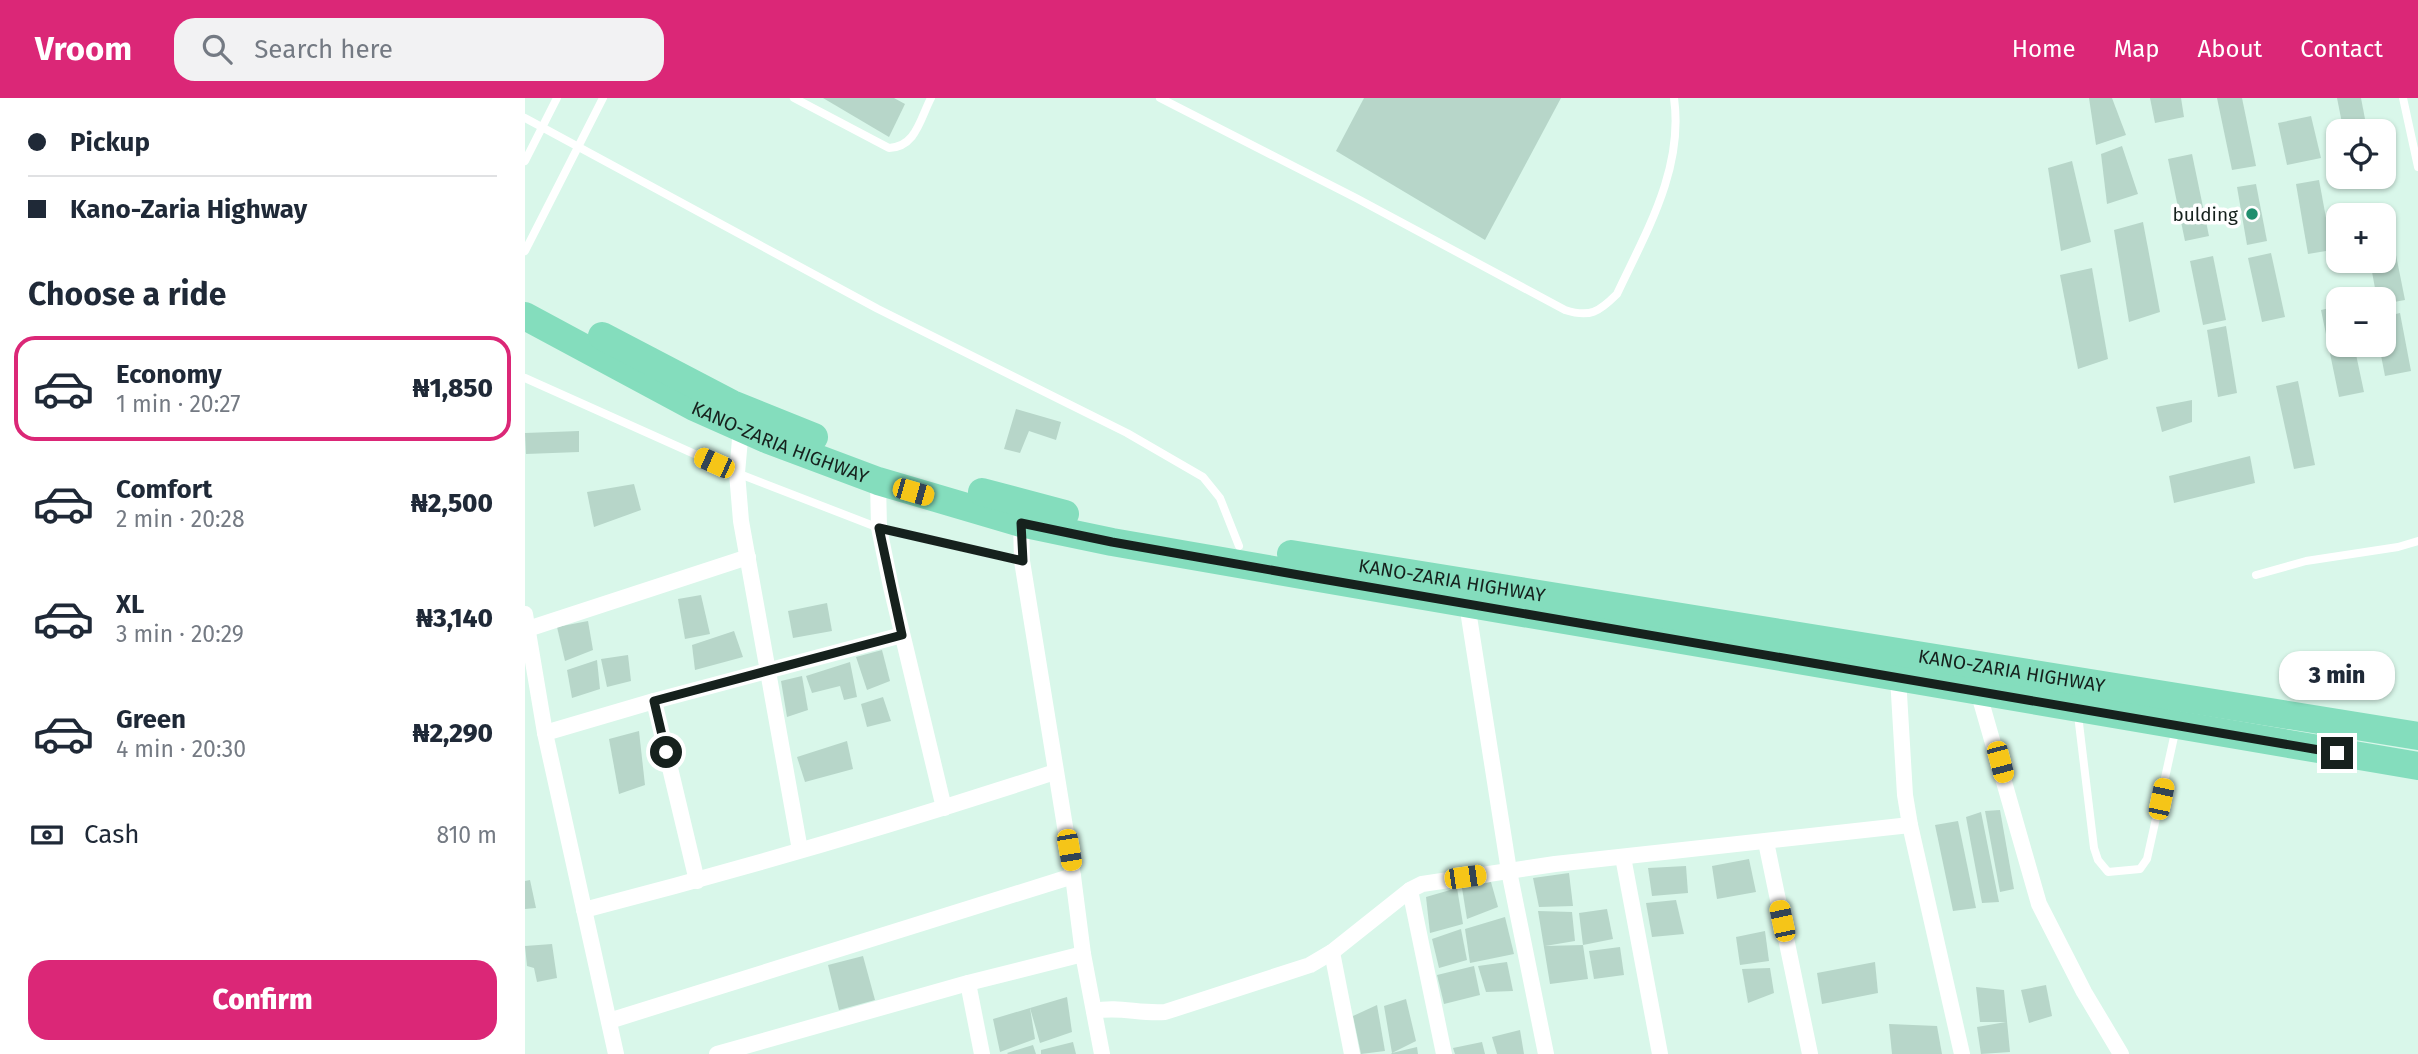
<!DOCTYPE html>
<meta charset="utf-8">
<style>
body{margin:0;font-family:"Fira Sans",sans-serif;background:#f2f2f3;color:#1f2937;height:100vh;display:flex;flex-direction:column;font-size:26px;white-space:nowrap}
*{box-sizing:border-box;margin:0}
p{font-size:23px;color:#747a83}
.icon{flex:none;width:38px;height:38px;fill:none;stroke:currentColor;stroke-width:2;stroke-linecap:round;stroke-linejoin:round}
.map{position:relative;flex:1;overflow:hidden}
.drawer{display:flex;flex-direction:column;background:#fff;width:525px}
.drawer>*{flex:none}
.guide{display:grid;align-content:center;height:154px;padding:0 28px;background:#fff}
.fabs{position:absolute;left:1801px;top:21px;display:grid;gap:14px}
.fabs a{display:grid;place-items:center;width:70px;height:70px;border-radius:14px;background:#fff;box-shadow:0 2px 5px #0004;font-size:35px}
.end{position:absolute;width:32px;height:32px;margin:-16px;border:9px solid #16211d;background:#fff;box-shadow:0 0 0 4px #fff}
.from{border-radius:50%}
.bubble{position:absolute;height:49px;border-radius:21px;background:#fff;box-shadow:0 2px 5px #0004;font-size:23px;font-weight:800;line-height:49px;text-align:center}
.car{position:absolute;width:21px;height:42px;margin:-21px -10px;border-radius:9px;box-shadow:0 0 5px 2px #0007;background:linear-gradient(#f5c518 24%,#345 0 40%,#f5c518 0 76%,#345 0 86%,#f5c518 0)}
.guide b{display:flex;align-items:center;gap:24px;height:66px;font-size:26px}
.guide b+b{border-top:2px solid #e0e1e3}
.guide i{width:18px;height:18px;background:#1f2937}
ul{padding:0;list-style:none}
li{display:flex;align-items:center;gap:21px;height:105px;margin:0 14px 10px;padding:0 14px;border:4px solid transparent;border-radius:21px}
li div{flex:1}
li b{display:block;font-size:26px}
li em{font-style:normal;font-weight:800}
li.current{border-color:#db2777}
li>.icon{width:63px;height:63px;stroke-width:1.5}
h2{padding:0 28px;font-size:32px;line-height:84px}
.pay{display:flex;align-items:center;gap:18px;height:77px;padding:0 28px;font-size:26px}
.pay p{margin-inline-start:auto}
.action{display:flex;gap:14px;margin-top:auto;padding:14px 28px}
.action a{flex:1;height:80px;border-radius:21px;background:#db2777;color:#fff;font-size:28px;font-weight:800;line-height:80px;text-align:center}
header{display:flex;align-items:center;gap:42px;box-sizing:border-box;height:98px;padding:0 35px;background:#db2777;color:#fff}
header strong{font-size:33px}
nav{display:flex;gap:38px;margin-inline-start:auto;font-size:24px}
.search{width:490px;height:63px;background:#f2f2f3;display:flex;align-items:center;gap:18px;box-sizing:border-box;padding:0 24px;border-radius:21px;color:#747a83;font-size:26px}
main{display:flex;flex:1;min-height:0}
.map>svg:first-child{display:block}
.building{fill:#b7d6c9}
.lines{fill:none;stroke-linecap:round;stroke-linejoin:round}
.lane{stroke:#fff;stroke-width:8}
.street{stroke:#fff;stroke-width:16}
.highway{stroke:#84ddbd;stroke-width:28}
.route{stroke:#16211d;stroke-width:9}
.poi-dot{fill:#218f6f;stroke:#fff;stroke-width:2.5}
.labels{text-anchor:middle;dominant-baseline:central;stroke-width:7;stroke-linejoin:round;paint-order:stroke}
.poi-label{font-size:19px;fill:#16211d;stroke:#fff;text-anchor:end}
.street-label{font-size:19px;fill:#16211d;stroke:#fff}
</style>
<header>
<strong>Vroom</strong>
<div class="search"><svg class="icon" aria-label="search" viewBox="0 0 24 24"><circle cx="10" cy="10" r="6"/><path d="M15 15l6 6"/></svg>Search here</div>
<nav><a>Home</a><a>Map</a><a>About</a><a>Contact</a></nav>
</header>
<main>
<section class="drawer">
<div class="guide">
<b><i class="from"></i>Pickup</b>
<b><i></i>Kano-Zaria Highway</b>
</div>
<h2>Choose a ride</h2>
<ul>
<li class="current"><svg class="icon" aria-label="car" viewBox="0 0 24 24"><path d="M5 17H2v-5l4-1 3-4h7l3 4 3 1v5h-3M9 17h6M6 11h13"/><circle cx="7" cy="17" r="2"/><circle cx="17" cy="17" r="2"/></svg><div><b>Economy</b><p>1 min · 20:27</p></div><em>₦1,850</em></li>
<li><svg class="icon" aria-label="car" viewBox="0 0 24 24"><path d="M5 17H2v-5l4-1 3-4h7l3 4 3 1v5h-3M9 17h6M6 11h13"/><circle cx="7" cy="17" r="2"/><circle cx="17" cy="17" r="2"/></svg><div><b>Comfort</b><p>2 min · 20:28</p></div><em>₦2,500</em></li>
<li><svg class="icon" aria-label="car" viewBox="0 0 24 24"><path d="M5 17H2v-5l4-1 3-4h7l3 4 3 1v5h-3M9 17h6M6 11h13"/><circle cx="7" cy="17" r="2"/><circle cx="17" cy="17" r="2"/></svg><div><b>XL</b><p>3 min · 20:29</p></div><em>₦3,140</em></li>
<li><svg class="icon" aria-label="car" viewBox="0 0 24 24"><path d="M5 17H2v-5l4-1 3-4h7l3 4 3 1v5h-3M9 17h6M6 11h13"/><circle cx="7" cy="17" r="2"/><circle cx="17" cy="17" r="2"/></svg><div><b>Green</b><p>4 min · 20:30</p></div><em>₦2,290</em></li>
</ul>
<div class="pay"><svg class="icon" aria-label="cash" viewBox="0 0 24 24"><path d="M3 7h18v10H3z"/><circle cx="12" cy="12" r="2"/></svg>Cash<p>810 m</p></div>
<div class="action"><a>Confirm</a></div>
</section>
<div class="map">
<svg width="1893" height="956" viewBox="0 0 1893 956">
<rect width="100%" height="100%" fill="#d9f7ea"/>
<g class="building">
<polygon points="298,0 369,0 380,6 364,39"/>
<polygon points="839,0 1036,0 960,142 811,53"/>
<polygon points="1564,0 1587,0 1601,37 1571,47"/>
<polygon points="1625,0 1656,0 1659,19 1630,25"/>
<polygon points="1692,0 1717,0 1731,68 1707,72"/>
<polygon points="1812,0 1836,0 1840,21 1817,25"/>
<polygon points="1786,18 1796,60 1762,67 1753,25"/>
<polygon points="1597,48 1613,96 1582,106 1576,56"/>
<polygon points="1667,56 1684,138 1660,143 1643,61"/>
<polygon points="1547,63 1566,144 1536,153 1523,70"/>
<polygon points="1794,82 1807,152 1783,156 1771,86"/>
<polygon points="1731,86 1742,143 1722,147 1712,89"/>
<polygon points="1618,124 1635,214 1604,224 1589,132"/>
<polygon points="1867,137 1880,202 1858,206 1858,201 1852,201 1845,163 1858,163 1858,139"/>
<polygon points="1746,155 1760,219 1737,224 1723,160"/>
<polygon points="1688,158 1701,222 1678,227 1665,163"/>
<polygon points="1567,170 1583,261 1553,271 1535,177"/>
<polygon points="1813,208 1813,247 1829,247 1839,294 1814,299 1796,212"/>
<polygon points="1875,215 1886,273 1860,278 1854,247 1858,247 1858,219"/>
<polygon points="1701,228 1712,295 1693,299 1682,232"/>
<polygon points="1773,283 1790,367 1769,371 1751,288"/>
<polygon points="1667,302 1667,324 1637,334 1631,309"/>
<polygon points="491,311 536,324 531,342 504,333 495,355 479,351"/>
<polygon points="54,333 54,354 1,356 0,335"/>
<polygon points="1725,358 1730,385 1649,405 1644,378"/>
<polygon points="109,386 116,412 69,429 62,394"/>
<polygon points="176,497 185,536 160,541 153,501"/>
<polygon points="302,505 307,533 268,540 263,513"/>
<polygon points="63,523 68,552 40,563 32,529"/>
<polygon points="209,533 218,559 170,572 167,547"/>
<polygon points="357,552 365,583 342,592 331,559"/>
<polygon points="103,557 106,583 82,589 76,561"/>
<polygon points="72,562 75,591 47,600 42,572"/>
<polygon points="325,564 332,599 319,602 315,588 287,595 281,578"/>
<polygon points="277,578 283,612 262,619 256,583"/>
<polygon points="358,599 366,623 342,629 336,606"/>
<polygon points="114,633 120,687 94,696 84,641"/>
<polygon points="322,643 328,671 280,684 272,659"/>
<polygon points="1475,712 1489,791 1475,794 1460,713"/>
<polygon points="1456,714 1474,804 1457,805 1441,719"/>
<polygon points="1433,723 1451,810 1428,813 1410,727"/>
<polygon points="1224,761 1231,794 1192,801 1187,768"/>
<polygon points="1161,768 1163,795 1127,798 1123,770"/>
<polygon points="1044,775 1048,808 1014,809 1008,780"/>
<polygon points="5,782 11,810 0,811 0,783"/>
<polygon points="966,784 973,809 942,821 937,790"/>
<polygon points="932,790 938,826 905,835 901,799"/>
<polygon points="1151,802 1159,836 1127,839 1121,805"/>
<polygon points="1082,811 1088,841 1058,847 1054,815"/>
<polygon points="1013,813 1047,814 1050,843 1020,848 1058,847 1063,881 1025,886"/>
<polygon points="980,819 989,856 945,865 940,831"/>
<polygon points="936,831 942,862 914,870 907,841"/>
<polygon points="1240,833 1244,863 1215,867 1211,839"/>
<polygon points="27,846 32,880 12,884 9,870 2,868 0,848"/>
<polygon points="1095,849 1099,877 1069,881 1064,853"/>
<polygon points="338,858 350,902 314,912 303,867"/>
<polygon points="982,864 988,893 961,894 953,868"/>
<polygon points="1350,864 1353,895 1297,906 1292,875"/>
<polygon points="949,868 955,897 919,906 912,877"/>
<polygon points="1245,870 1249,895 1223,905 1217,871"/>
<polygon points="1521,887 1527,918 1504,925 1496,892"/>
<polygon points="1451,889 1479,892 1485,954 1456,956 1452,929 1481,924 1455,924"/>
<polygon points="542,899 547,934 515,945 505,910"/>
<polygon points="881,901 891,943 867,955 892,949 893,956 866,956 867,955 859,908"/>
<polygon points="852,907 860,953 836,956 828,918"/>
<polygon points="505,910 510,941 475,954 468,921"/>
<polygon points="1364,926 1412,928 1417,956 1367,956"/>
<polygon points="995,932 999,956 972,956 967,939"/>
<polygon points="548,944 551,956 516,956 516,952"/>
<polygon points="957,944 960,956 930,956 928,950"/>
<polygon points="508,947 511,956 483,956 482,955"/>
</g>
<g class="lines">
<g class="lane">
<path d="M 269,0 L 364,50 C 391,49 395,21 406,0"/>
<path d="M 635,0 L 831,100 L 1040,212 C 1065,220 1074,214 1092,196 C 1121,134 1159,71 1149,0"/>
<polyline points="1878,0 1893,69"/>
<polyline points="0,20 353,211 602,335 678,379 695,400 714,448"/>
<polyline points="0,63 32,0"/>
<polyline points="0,153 78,0"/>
<polyline points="0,280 212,375 354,430 497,463"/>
<polyline points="1731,477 1781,463 1873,449 1893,443"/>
<polyline points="1553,617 1569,750 1573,762 1583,774 1615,771 1622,761 1651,630"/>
</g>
<g class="street">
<polyline points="216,330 212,375 216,423 275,752"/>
<polyline points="353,383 354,430 366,489 419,710"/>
<polyline points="496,425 497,463 548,778 558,856 577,956"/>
<polyline points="942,506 984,773 1021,956"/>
<polyline points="0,516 20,635 91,956"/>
<polyline points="0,532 223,459"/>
<polyline points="1373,579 1380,697 1385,727 1437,956"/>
<polyline points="1453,593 1514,806 1559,894 1596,956"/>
<polyline points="129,603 172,783"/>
<polyline points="20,635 129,603 377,537"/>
<polyline points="1241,744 1285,956"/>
<polyline points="1098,759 1135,956"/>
<polyline points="885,792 919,956"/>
<path d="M 59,812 C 218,771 374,725 530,674"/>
<polyline points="807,854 827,956"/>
<polyline points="443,885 457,956"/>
<path d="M 569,913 C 594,908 614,916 640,914 L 785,867 L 807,854 L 885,792 L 897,786 L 1030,766 L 1385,727"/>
<polyline points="84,923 548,778"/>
<polyline points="192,956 443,885 558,856"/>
</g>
<g class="highway">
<path id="s1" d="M 0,218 L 169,309 L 241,341 L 353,383 L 496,425 L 587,444 L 817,484 L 1893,668"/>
<polyline points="77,238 207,306 289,339"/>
<polyline points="457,394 540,416"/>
<path id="s2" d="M 766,456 L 1893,638"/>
</g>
</g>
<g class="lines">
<polyline class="route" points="141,654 129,603 377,537 354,430 498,463 496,425 587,444 791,480 1812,655"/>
</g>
<circle class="poi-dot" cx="1727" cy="116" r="7"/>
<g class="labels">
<g class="poi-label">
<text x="1713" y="116">bulding</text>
</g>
<g class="street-label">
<text stroke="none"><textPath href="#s1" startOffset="285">KANO-ZARIA HIGHWAY</textPath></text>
<text stroke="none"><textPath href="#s2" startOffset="163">KANO-ZARIA HIGHWAY</textPath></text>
<text stroke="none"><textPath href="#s2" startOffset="730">KANO-ZARIA HIGHWAY</textPath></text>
</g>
</g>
</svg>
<div class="fabs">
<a><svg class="icon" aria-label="locate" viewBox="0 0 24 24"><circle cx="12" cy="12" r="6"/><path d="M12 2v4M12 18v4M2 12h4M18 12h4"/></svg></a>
<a>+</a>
<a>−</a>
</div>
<i class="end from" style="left:141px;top:654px"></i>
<i class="end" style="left:1812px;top:655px"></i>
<div class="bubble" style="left:1754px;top:553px;width:116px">3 min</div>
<i class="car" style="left:189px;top:365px;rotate:294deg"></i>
<i class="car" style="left:388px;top:394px;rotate:106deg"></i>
<i class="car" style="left:1475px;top:664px;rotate:165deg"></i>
<i class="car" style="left:1636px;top:701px;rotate:12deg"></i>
<i class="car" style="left:544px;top:752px;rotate:170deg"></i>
<i class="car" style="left:940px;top:779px;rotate:82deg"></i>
<i class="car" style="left:1257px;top:823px;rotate:348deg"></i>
</div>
</main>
